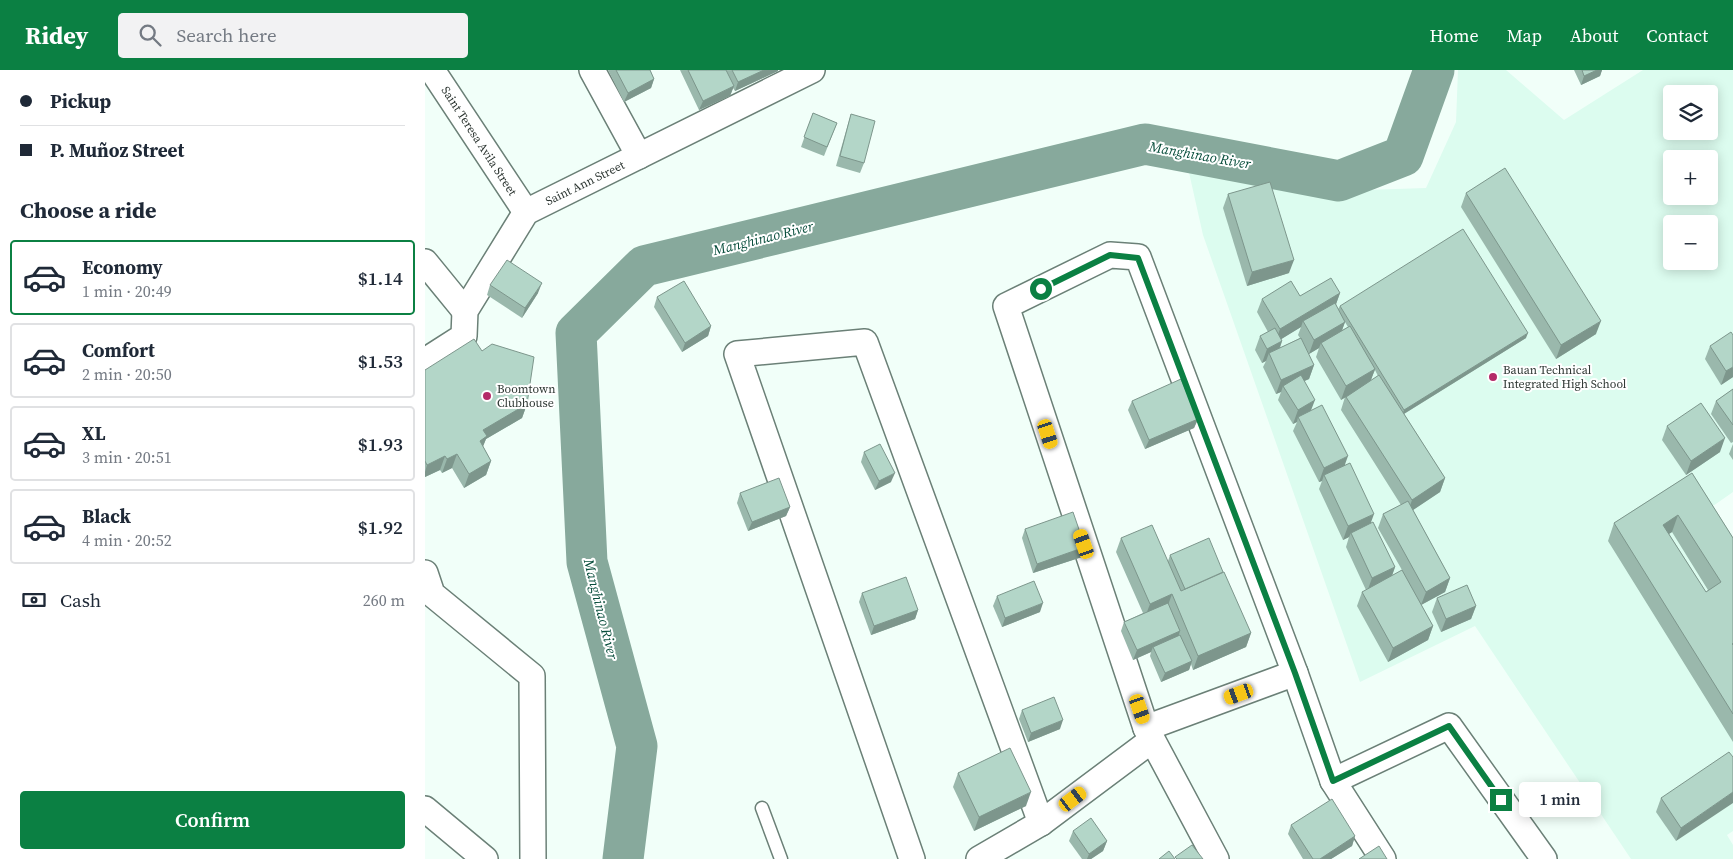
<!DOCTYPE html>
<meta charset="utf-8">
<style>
body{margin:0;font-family:"Source Serif 4",serif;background:#f2f2f3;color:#1f2937;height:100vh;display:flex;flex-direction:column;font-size:19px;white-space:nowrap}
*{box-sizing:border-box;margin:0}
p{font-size:16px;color:#747a83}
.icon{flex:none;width:28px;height:28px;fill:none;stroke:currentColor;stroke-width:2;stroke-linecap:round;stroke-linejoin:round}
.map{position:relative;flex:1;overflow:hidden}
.details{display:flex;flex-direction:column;background:#fff;width:425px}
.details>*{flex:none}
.hud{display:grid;align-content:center;height:110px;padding:0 20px;background:#fff}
.controls{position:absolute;left:1238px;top:15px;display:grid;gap:10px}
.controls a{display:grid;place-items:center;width:55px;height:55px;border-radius:5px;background:#fff;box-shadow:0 2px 12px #0003;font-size:25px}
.end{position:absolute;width:22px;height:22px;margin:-11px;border:6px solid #0b8043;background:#fff;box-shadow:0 0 0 2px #fff}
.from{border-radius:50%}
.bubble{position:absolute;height:35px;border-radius:5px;background:#fff;box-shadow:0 2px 12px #0003;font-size:16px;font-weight:600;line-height:35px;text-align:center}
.car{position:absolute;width:15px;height:30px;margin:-15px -8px;border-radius:6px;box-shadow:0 0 4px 1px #0007;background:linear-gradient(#f5c518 24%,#345 0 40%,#f5c518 0 76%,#345 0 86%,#f5c518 0)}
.hud b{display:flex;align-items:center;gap:18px;height:48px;font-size:19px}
.hud b+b{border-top:1px solid #e0e1e3}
.hud i{width:12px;height:12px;background:#1f2937}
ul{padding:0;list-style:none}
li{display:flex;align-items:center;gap:15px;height:75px;margin:0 10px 8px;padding:0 10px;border:2px solid #e0e1e3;border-radius:5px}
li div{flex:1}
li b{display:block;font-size:19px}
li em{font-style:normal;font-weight:600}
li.selected{border-color:#0b8043}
li>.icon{width:45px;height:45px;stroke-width:1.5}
h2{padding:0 20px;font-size:22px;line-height:60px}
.pay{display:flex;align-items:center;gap:12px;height:55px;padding:0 20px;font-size:19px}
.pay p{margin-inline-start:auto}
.primary-button{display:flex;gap:10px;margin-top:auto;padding:10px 20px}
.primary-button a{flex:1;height:58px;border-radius:5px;background:#0b8043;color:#fff;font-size:20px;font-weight:600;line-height:58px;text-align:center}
header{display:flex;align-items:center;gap:30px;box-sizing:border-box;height:70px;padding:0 25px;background:#0b8043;color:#fff}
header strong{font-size:24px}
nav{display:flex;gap:28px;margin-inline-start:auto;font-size:18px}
.search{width:350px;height:45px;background:#f2f2f3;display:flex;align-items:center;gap:12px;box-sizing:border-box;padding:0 18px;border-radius:5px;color:#747a83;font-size:19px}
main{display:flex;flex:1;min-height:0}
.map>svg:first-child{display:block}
.built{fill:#dcfcef;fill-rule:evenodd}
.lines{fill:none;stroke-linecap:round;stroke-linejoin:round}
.river{stroke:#87a99c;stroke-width:41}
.lane-casing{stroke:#6b8077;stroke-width:15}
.street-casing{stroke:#6b8077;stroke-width:28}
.lane{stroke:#fff;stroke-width:12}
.street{stroke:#fff;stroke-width:25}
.wall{fill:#9ab8ac;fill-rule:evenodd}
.shaded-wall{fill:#7d968c}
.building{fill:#b3d6c8;stroke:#7d968c;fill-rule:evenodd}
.route{stroke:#0b8043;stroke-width:6}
.poi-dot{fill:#b42a68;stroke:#fff;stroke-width:2}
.labels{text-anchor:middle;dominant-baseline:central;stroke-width:4;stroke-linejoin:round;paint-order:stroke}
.street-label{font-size:12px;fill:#2d3632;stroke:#fff}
.poi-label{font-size:12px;fill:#2d3632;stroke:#fff;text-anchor:start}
.water-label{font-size:14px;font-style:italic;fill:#074d3b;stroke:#fff}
</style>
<header>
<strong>Ridey</strong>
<div class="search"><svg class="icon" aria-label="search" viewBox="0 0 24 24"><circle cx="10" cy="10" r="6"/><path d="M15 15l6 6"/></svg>Search here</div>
<nav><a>Home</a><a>Map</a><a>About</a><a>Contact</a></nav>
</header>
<main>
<section class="details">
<div class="hud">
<b><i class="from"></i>Pickup</b>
<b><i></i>P. Muñoz Street</b>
</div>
<h2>Choose a ride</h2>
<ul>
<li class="selected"><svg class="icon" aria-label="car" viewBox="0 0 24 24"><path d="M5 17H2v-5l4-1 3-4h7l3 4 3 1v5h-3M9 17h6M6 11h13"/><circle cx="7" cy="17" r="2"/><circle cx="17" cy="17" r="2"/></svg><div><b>Economy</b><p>1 min · 20:49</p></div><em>$1.14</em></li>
<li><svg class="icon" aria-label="car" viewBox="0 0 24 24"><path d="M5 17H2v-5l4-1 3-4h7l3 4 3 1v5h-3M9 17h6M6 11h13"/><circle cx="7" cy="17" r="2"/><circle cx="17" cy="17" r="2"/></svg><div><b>Comfort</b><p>2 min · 20:50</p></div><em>$1.53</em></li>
<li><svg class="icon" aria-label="car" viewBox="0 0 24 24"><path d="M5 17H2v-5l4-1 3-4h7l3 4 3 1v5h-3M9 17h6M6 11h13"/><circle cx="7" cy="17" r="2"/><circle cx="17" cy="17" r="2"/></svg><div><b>XL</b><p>3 min · 20:51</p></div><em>$1.93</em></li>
<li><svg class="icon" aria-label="car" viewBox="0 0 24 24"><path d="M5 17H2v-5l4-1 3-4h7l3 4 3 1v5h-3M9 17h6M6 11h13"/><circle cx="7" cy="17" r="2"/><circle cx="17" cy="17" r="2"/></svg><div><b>Black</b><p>4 min · 20:52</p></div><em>$1.92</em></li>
</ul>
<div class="pay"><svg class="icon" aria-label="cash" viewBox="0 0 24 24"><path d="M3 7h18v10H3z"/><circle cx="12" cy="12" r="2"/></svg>Cash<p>260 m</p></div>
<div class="primary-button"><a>Confirm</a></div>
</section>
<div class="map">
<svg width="1308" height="789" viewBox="0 0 1308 789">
<rect width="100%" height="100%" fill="#f1fff9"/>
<path class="built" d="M 1033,0 L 1081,0 L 1139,50 L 1218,0 L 1308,0 L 1308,422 L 1288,436 L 1308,467 L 1308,761 L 1302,765 L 1308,775 L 1308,789 L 1206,789 L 1050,556 L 935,612 L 778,165 L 763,98 L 910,121 L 1001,118 L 1031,52 ZM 1246,24 L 1284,24 L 1284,61 L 1246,61 ZM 1246,89 L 1284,89 L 1284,126 L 1246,126 ZM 1246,154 L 1284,154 L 1284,191 L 1246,191 Z"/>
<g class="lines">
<polyline class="river" points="198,789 212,676 162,492 151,263 219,196 720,74 914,111 978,86 1009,0"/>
<g class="lane-casing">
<polyline id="lane" points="337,738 356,789"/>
</g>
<g class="street-casing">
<g id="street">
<polyline points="7,0 101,142"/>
<polyline points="167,0 214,86"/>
<polyline points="0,192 40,241"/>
<polyline points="0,291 39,266 40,241 101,142 387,0"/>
<polyline points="0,503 7,524 107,606 108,789"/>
<polyline points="721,658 870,603"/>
<polyline points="908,711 1024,656 1119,789"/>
<polyline points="0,739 60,789"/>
<polyline points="487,789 312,284 440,272 616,753"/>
<polyline points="554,789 616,753 727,670"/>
<polyline points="791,789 721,658 581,236 685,185 713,187 870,603 908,711 958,789"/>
</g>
</g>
<use href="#lane" class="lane"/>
<use href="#street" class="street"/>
</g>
<g class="wall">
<polygon points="183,0 225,0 229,9 226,18 199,32"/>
<polygon points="255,0 353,0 353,1 310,21 308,18 305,26 274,40"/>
<polygon points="1149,0 1177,0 1175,6 1156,15"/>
<polygon points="388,43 412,53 399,86 376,77"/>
<polygon points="426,44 439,93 435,103 411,96 423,54"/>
<polygon points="1041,123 1171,264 1131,289 1036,137"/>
<polygon points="803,124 864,203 822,216 798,138"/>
<polygon points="65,215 113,223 97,248 62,225"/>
<path d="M 915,223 L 911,234 L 913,239 L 915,236 L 1101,268 L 979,344 L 1020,408 L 1015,422 L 988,440 L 1025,508 L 1020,522 L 996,535 L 1008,556 L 1003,570 L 963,592 L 932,536 L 937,522 L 941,520 L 921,477 L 924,467 L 918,470 L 894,419 L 897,411 L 894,412 L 868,361 L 872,352 L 868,354 L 853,330 L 856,322 L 851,324 L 838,297 L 841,291 L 837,293 L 830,280 L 835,266 L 843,262 L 832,242 L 837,229 ZM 920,252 L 923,257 L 917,260 ZM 876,257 L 873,265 L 875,268 L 855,278 L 857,271 L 856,269 ZM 880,277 L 884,284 L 894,278 L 891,287 L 916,330 L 920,327 L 916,340 L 976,435 L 958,444 L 953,458 L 977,500 L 967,506 L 970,497 L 946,453 L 920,395 L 886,341 L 879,311 L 884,309 L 889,295 ZM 950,300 L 953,306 L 945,311 Z"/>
<polygon points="232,227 286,256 283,266 257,282 229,237"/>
<polygon points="1285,276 1308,307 1296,315 1280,289"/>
<polygon points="57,281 102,334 97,348 61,369 58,376 66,391 61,405 39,418 27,398 17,403 15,400 0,407 0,300"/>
<polygon points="1308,319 1308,372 1306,373 1286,344 1291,331"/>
<polygon points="707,331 773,349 769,358 720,379 703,340"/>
<polygon points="1242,356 1295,382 1261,405 1237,370"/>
<polygon points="1308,374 1308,390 1304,384"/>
<polygon points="439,382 466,412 450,420 436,392"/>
<path d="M 1267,403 L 1308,468 L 1308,672 L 1183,471 L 1189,453 ZM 1247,462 L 1283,520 L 1281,522 L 1244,464 Z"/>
<polygon points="315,423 365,437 361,446 323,461 312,433"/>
<polygon points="600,459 657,487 608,503 597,468"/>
<polygon points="696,468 743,491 745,485 826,563 821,577 768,600 766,594 764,600 736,612 725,586 726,582 708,590 696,561 699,552 718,543 691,482"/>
<polygon points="437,523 493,540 490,549 446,565 434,532"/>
<polygon points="572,526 615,542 577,557 568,536"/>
<polygon points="1012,528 1051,536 1046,549 1016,562 1007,542"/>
<polygon points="597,640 635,659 603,672 594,649"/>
<polygon points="1308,687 1251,771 1231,742 1236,728"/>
<polygon points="533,703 601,736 549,761 528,717"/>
<polygon points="866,755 930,766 927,776 906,789 878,789 863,764"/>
<polygon points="648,761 682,771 678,781 666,789 657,789 644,771"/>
</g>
<g class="shaded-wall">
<polygon points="339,0 353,0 353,1 310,21 313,12"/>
<polygon points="1172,0 1177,0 1175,6 1156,15 1159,6"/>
<polygon points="229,9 226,18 199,32 203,23"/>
<polygon points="309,16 305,26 274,40 278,31"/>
<polygon points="869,190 864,203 822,216 827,202"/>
<polygon points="117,213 113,223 97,248 100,238"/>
<polygon points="915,223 910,237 878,251 876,257 850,273 855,259"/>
<polygon points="1176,251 1171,264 1131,289 1136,275"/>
<polygon points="920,252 915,266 896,273 894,278 884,284 889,270"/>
<polygon points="286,256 283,266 257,282 260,273"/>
<polygon points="1103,263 1101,268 977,345 979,340"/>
<polygon points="857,271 852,285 844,283 841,291 837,293 842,279"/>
<polygon points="889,295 884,309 860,320 858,316 856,322 851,324 856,310"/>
<polygon points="1308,297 1308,307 1296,315 1301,301"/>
<polygon points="950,299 945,313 916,330 921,316"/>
<polygon points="890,330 885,343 873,347 872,352 868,354 873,340"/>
<polygon points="102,334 97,348 61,369 57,379 50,384 58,360"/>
<polygon points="773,349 769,358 720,379 724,370"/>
<polygon points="1300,368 1295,382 1261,405 1266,391"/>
<polygon points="32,384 27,398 17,403 22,389"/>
<polygon points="20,386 15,400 0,407 0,402 2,395"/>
<polygon points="923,386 918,400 899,405 897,411 894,412 899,398"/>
<polygon points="66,391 61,405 39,418 44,404"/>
<polygon points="470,403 466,412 450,420 454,411"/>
<polygon points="1020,408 1015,422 982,444 987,430"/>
<polygon points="365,437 361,446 323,461 327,452"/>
<polygon points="949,444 944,458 926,463 924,467 918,470 923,456"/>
<polygon points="1253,445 1247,462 1231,472 1238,455"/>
<polygon points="660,477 657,487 608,503 612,494"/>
<polygon points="970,497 965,511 942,522 947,508"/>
<polygon points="1025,508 1020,522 996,535 1001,522"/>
<polygon points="747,524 742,538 720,547 725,534"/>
<polygon points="618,533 615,542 577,557 580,548"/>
<polygon points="1051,536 1046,549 1016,562 1021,549"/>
<polygon points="493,540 490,549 446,565 449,556"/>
<polygon points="1008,556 1003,570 963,592 968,578"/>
<polygon points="755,561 752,571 728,577 726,582 708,590 712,580"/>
<polygon points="826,563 821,577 768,600 773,586"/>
<polygon points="767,591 764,600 736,612 740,603"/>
<polygon points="638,650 635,659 603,672 606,663"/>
<polygon points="606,722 601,736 549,761 554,747"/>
<polygon points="1308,722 1308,733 1251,771 1256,758"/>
<polygon points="930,766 927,776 906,789 895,789"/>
<polygon points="682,771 678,781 666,789 662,789 664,784"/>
</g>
<g class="building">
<polygon points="191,0 225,0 229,9 203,23"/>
<polygon points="263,0 301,0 309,16 278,31"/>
<polygon points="307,0 339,0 313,12"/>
<polygon points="1157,0 1172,0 1159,6"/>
<polygon points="388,43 412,53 402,77 379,67"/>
<polygon points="426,44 450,51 439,93 415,86"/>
<polygon points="1080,98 1176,251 1136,275 1041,123"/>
<polygon points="845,112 869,190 827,202 803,124"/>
<polygon points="1038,159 1103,263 979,340 915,236"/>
<polygon points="82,190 117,213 100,238 65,215"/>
<polygon points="906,208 915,223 855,259 837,229 866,211 875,226"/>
<polygon points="259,211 286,256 260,273 232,227"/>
<polygon points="910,233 920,252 889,270 878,251"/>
<polygon points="925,256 950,299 921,316 896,273"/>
<polygon points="850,258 857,271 842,279 835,266"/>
<polygon points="1306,262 1308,265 1308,297 1301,301 1285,276"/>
<polygon points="876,268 889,295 856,310 844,283"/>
<polygon points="49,269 57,281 67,274 109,287 102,334 58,360 62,366 55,371 66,391 44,404 32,384 22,389 20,386 2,395 0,391 0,300"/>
<polygon points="876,305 890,330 873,340 858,316"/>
<polygon points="954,305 1020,408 987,430 921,327"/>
<polygon points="756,309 773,349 724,370 707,331"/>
<polygon points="1308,319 1308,355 1291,331"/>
<polygon points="1276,333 1300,368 1266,391 1242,356"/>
<polygon points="897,335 923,386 899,398 873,347"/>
<polygon points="455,374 470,403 454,411 439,382"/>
<polygon points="925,393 949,444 923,456 899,405"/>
<path d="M 1267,403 L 1308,468 L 1308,573 L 1307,574 L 1308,575 L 1308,644 L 1189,453 ZM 1253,445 L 1296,512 L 1281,522 L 1238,455 Z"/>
<polygon points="354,408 365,437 327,452 315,423"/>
<polygon points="983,431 1025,508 1001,522 958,444"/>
<polygon points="648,442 660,477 612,494 600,459"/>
<polygon points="948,452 970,497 947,508 926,463"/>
<polygon points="727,455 756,521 799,502 826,563 773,586 747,524 725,534 696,468"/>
<polygon points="784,468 798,502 760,519 745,485"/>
<polygon points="977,500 1008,556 968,578 937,522"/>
<polygon points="481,507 493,540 449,556 437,523"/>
<polygon points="609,511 618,533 580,548 572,526"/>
<polygon points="1042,515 1051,536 1021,549 1012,528"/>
<polygon points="743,533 755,561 712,580 699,552"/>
<polygon points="755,565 767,591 740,603 728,577"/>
<polygon points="629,627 638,650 606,663 597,640"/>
<polygon points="585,678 606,722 554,747 533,703"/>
<polygon points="1304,682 1308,687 1308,722 1256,758 1236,728"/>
<polygon points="907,729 930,766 895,789 888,789 866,755"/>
<polygon points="666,748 682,771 664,784 648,761"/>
<polygon points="767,775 778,789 752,789 750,787"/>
<polygon points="954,776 962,789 934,789"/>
<polygon points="744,781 750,789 734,789"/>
</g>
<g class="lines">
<polyline class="route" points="616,219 685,185 713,188 870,603 908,711 1024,656 1076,730"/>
</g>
<g class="poi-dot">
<circle cx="1068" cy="307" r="5"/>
<circle cx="62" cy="326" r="5"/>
</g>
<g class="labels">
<g class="street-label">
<text transform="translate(54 71) rotate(57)">Saint Teresa Avila Street</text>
<text transform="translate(160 113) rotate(-26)">Saint Ann Street</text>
</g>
<g class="poi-label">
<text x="1078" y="300">Bauan Technical<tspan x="1078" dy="14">Integrated High School</tspan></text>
<text x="72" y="319">Boomtown<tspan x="72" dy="14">Clubhouse</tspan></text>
</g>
<g class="water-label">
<text transform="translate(775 85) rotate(10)">Manghinao River</text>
<text transform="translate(338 168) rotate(-14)">Manghinao River</text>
<text transform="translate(176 539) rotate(76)">Manghinao River</text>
</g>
</g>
</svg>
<div class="controls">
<a><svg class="icon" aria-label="layers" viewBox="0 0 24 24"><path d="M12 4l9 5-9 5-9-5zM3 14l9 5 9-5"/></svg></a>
<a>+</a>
<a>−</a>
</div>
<i class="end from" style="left:616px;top:219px"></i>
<i class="end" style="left:1076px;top:730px"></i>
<div class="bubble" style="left:1094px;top:712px;width:82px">1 min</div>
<i class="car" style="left:623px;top:364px;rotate:162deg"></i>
<i class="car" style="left:659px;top:474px;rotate:341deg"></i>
<i class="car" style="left:814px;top:624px;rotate:250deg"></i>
<i class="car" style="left:715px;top:639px;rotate:161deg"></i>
<i class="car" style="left:648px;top:729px;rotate:53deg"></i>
</div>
</main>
